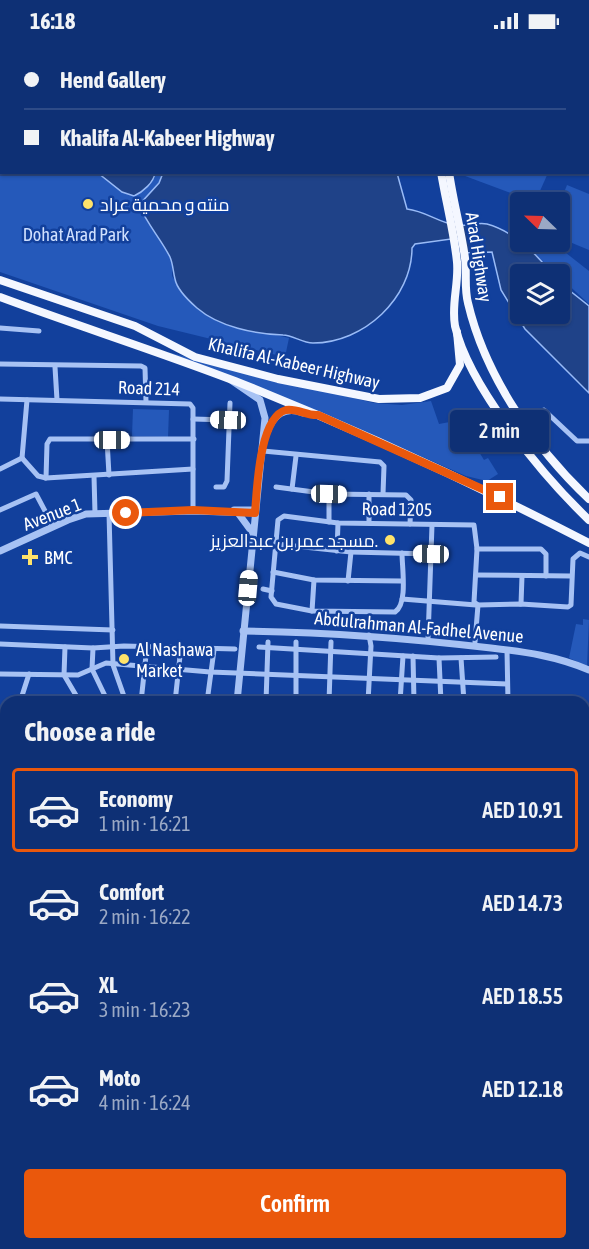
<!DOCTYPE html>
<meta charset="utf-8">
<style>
body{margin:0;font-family:"Asap Condensed",Cairo,sans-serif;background:#17387a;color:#f1f3f6;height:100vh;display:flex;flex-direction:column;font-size:22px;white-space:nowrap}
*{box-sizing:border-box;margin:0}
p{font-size:20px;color:#9ba9c5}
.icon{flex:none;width:33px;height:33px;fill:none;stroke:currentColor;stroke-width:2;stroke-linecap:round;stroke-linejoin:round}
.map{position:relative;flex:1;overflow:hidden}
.side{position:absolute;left:0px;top:654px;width:590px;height:554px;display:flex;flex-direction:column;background:#0e3075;border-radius:18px 18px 0 0;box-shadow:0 2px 4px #0004,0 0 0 2px #2e4b87}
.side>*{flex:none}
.hud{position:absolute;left:0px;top:0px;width:590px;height:132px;box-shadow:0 2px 4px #0004,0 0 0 2px #2e4b87;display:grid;align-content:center;height:132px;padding:0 24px;background:#0e3075}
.needle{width:39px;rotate:293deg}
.tools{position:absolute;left:510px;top:150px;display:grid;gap:12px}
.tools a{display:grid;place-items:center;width:60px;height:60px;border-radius:6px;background:#0e3075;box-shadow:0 2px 4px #0004,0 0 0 2px #2e4b87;font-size:30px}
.end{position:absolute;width:27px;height:27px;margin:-14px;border:8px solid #ea580c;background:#fff;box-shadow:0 0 0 3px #fff}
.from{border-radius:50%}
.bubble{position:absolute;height:42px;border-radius:6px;background:#0e3075;box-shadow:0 2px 4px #0004,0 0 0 2px #2e4b87;font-size:20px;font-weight:600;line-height:42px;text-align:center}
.car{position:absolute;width:18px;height:36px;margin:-18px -9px;border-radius:8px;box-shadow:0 0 4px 2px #0007;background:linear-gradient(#fff 24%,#345 0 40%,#fff 0 76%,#345 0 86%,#fff 0)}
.hud b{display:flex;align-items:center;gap:21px;height:57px;font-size:22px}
.hud b+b{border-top:2px solid #2e4b87}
.hud i{width:15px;height:15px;background:#f1f3f6}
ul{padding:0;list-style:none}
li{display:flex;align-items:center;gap:18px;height:84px;margin:0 12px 9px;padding:0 12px;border:3px solid transparent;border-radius:6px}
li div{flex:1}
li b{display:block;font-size:22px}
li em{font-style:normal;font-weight:600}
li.current{border-color:#ea580c}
li>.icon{width:54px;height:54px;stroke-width:1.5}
h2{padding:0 24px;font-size:27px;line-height:72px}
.cta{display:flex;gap:12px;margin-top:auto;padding:12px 24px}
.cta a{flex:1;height:69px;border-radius:6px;background:#ea580c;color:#fff;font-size:24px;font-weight:600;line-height:69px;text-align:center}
.status{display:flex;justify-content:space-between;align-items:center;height:42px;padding:0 30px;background:#0e3075;direction:ltr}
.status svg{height:16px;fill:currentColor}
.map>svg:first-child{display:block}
.green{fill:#2559ba}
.water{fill:#1f4288;stroke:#99bbf7;stroke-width:1.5}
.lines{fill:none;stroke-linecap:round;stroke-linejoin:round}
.minor{stroke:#a7c2f4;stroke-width:5}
.tertiary{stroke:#a7c2f4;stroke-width:7}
.primary{stroke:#f4f7ff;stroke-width:8}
.route{stroke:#ea580c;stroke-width:8}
.poi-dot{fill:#ffe36a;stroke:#12409c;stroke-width:2}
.labels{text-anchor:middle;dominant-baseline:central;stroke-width:5;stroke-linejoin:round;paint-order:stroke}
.poi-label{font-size:18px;fill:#fff;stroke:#12409c;text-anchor:start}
.park-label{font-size:18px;fill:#d0e0fe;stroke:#12409c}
.street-label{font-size:18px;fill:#fff;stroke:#12409c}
</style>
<div class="status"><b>16:18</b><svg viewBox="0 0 49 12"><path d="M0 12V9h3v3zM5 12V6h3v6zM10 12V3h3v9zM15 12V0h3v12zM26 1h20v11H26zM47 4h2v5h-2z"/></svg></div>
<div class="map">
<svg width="589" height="1207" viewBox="0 0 589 1207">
<rect width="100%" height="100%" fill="#12409c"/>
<g class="green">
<polygon points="474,0 589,0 589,57 588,2"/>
<polygon points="0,101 2,130 98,131 106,137 146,146 155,135 155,131 162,131 163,134 152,150 172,221 172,234 184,252 197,266 224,281 289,296 285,315 158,284 0,230"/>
<polygon points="457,131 457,130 548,131 535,160"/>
<polygon points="567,143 589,152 589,208 560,196 560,161"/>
<polygon points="522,200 552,200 589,229 589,262"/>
<polygon points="167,310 374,361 402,363 431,359 439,382 455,379 462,382 484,418 488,416 498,432 487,439 466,434 341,379"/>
<polygon points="133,367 169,368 168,395 132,394"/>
<polygon points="583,577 589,578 587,624 569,616 576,582 583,583"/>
<polygon points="0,735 6,736 6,808 0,804"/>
</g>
<g class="water">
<polygon points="14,0 401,0 15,2"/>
<path d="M 98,131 L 155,131 C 154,140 143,150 134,154 L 122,150 Z"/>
<path d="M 163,131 L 397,131 L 407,167 C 425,169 438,180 455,183 C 465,185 476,180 487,182 C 513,189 537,212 552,232 L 520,232 L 520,272 L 560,272 L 560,241 L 589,264 L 589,351 L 525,287 L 501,248 L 492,210 L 462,211 L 458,196 L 415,202 L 412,206 C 412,256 364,301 313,301 C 302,301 293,293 283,293 C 255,292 219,285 197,266 C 189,259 177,248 175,237 C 173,229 173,222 170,215 C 161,197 147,182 139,163 L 159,141 Z"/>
</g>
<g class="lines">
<g class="minor">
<polyline points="0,286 39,289"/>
<polyline points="0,322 141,324 145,326 146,360"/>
<polyline points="55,325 57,358"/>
<polyline points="0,357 190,362 193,366 193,469"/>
<polyline points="193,377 228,378"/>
<polyline points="523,378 544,368 577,399 589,399"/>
<polyline points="107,398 109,433"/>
<polyline points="263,409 380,420 384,424 383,452"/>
<polyline points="22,416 38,434 46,436 193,427"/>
<polyline points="22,416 27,358"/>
<polyline points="0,427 22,416"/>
<polyline points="94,434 95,471"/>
<polyline points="46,436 47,402 50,397 194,397"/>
<polyline points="216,445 224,445 227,439 230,361"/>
<polyline points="276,445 329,452 406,453 411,458 410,482"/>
<polyline points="292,447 296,414"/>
<polyline points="0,468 36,452 53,484"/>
<polyline points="109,471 113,623 126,660"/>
<polyline points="329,480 329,452"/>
<polyline points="369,481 369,452"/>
<polyline points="276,502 351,510 431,512"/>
<polyline points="477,507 541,507 546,512 546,534"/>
<polyline points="337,509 338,481"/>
<path d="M 402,511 C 402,526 408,562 395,570 L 312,569 L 276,562 L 271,555 L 278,478 L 284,474 L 338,481 L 474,483 L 477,507 L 474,560 L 478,563 L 521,562 L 568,565 L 571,563 L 573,517 L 580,511 L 589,515"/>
<polyline points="273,530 314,538 401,539"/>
<polyline points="476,533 570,534"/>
<polyline points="348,539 351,510"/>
<polyline points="263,547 272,549"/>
<polyline points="402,557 476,563"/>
<polyline points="521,562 522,534"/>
<polyline points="312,569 314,538"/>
<polyline points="0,584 113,588"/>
<polyline points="428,597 432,483"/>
<polyline points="475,600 478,563"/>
<polyline points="0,602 93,606 124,604 235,607"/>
<polyline points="65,605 64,633 80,660"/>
<polyline points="259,605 439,616 496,615"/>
<polyline points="93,606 92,627 108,660"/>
<polyline points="507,608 508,660"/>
<polyline points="413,614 414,660"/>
<polyline points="439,616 441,660"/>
<polyline points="461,616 464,660"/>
<polyline points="0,632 78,633 106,621 210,630 507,642"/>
<polyline points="20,660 29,632"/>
<polyline points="141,660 147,604"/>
<polyline points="175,660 181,605"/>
<polyline points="207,660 214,608"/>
<polyline points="266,660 268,600"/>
<polyline points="296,660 296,600"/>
<polyline points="329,660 331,600"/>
<polyline points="368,660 371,604 369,593"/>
<polyline points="400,660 403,614"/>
<polyline points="584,710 589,711"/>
<polyline points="0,713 2,697 6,689"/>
<polyline points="584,801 589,790"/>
<polyline points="0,847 6,848"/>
<path d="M 4,903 C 3,891 0,872 6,864"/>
<polyline points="584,903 589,903"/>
<polyline points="0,926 6,926"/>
<polyline points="584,974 586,963 589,963"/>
<polyline points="0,984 4,945"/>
<polyline points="584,991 589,992"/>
<polyline points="0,1008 6,1010"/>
<polyline points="584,1029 589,1030"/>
<polyline points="0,1050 5,1028"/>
<polyline points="0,1057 6,1059"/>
<polyline points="0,1086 6,1063"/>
<polyline points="0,1115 6,1119"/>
<polyline points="130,1202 131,1207"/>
<polyline points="250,1202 250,1207"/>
<polyline points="343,1202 358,1207"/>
<polyline points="385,1202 393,1207"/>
<polyline points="67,1204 90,1204"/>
<polyline points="26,1207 27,1202"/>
<polyline points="110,1207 111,1202"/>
<polyline points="149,1207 150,1202"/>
<polyline points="185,1207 186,1202"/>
<polyline points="217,1207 217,1202"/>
<polyline points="294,1207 296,1202"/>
<polyline points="411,1207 412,1202"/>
</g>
<g class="tertiary">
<polyline points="231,338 260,358 265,376 237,660"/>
<path d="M 267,391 C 273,373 285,364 303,371"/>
<polyline points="234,468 255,468"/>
<polyline points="238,471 252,490"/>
<polyline points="0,509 68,478 86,472 193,469 255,471"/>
<path d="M 243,589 C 328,590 407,596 491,606 C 526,610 556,614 589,628"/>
<polyline points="0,733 6,733"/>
<polyline points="584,749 589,751"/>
<polyline points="0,809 6,813"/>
<polyline points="584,1100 589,1101"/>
<polyline points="584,1106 584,1139"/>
<polyline points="584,1158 587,1207"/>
<polyline points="431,1207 431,1202"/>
</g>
<g class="primary">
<polyline points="423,2 423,0"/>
<polyline points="447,2 448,0"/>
<path d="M 441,130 C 446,160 454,190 457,220 C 459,242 451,262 455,284 C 469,345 544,435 589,478"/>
<path d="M 449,130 C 453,159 461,187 465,216 C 467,231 464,246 468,261 C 485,334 535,406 589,457"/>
<polyline points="0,238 135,284 195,315 278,337 379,357 420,356 447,346 460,323 457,290"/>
<path d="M 0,255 C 78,284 157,309 235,339 C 356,387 473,441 589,501"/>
</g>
</g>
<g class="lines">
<path class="route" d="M 126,471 L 193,468 L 255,471 C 257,448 259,375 286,368 C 297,366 307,374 318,373 L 500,455"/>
</g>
<g class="poi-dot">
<circle cx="88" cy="162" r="6"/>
<circle cx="390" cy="498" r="6"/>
<path d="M27 506h6v6h6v6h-6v6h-6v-6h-6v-6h6z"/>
<circle cx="124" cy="617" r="6"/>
</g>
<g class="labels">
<g class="poi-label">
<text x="100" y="162">منته و محمية عراد</text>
<text x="378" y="498" text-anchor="end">مسجد عمر بن عبدالعزيز.</text>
<text x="44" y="515">BMC</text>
<text x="136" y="607">Al Nashawa<tspan x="136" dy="21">Market</tspan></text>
</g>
<g class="park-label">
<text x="76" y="192">Dohat Arad Park</text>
</g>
<g class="street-label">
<text transform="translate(479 215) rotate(81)">Arad Highway</text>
<text transform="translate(294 321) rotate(13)">Khalifa Al-Kabeer Highway</text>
<text transform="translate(149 346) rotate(2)">Road 214</text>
<text transform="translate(397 467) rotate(1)">Road 1205</text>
<text transform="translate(52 472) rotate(-21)">Avenue 1</text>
<text transform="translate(419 585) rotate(5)">Abdulrahman Al-Fadhel Avenue</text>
</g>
</g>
</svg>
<div class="tools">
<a><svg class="needle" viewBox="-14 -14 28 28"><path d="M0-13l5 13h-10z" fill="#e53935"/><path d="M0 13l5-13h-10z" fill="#9ba9c5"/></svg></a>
<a><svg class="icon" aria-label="layers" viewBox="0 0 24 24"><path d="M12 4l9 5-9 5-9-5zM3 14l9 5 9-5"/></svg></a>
</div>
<i class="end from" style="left:126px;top:471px"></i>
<i class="end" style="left:500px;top:455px"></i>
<div class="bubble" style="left:450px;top:368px;width:99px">2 min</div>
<i class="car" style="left:228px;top:378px;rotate:272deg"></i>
<i class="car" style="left:112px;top:398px;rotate:90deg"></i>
<i class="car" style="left:329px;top:452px;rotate:91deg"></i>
<i class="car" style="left:431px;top:512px;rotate:271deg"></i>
<i class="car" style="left:248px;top:546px;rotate:5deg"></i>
<div class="hud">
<b><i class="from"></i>Hend Gallery</b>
<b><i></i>Khalifa Al-Kabeer Highway</b>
</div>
<section class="side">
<h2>Choose a ride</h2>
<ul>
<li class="current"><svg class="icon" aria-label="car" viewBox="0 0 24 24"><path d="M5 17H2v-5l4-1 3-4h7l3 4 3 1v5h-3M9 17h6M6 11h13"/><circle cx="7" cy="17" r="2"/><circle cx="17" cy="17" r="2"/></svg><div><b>Economy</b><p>1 min · 16:21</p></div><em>AED 10.91</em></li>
<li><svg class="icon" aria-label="car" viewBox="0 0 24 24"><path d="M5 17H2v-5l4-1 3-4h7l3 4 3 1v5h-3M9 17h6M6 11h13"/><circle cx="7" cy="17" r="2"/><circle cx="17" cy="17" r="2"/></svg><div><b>Comfort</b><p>2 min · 16:22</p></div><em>AED 14.73</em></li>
<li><svg class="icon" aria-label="car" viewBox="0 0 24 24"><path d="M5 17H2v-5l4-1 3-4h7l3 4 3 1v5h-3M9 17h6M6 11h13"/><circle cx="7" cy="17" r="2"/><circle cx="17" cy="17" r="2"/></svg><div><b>XL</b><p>3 min · 16:23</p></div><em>AED 18.55</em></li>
<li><svg class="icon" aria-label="car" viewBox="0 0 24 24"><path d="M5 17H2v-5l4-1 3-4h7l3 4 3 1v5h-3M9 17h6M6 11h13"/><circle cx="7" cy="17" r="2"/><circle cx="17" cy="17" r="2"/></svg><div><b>Moto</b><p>4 min · 16:24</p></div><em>AED 12.18</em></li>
</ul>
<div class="cta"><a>Confirm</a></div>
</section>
</div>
